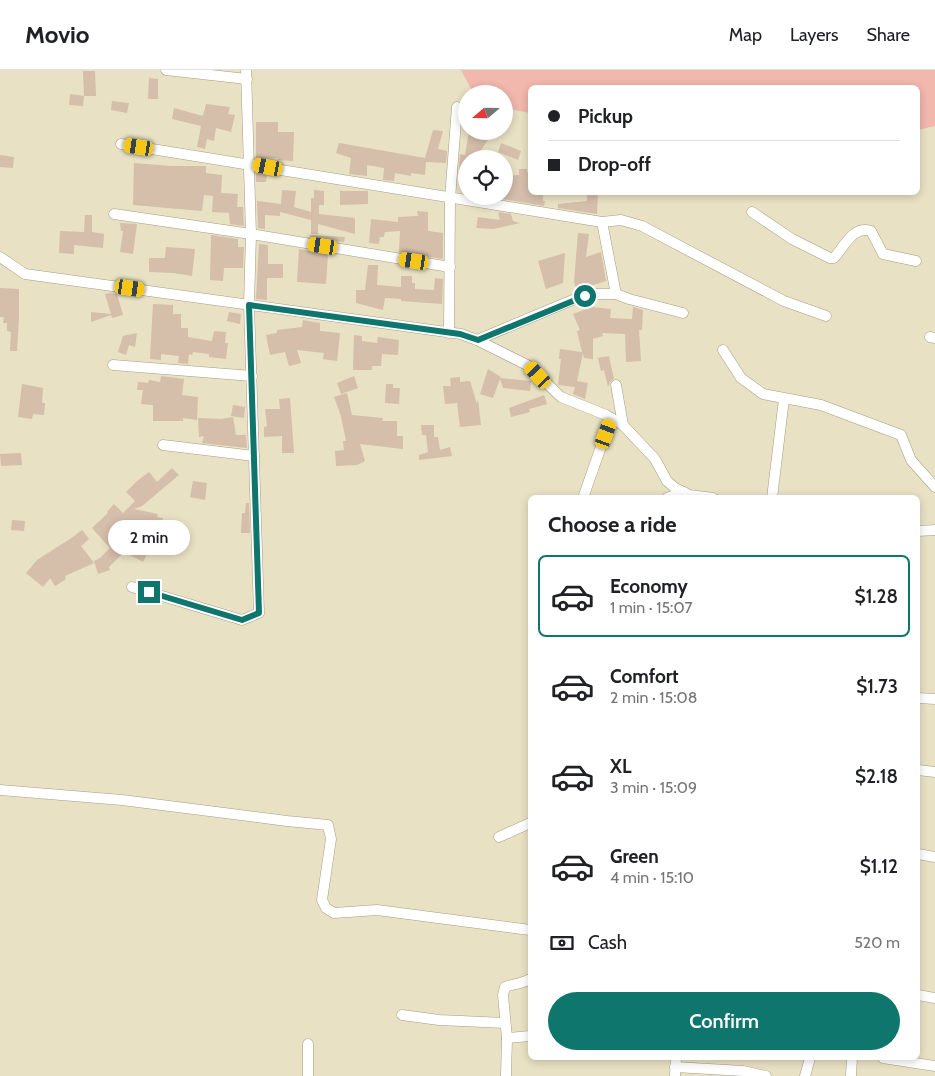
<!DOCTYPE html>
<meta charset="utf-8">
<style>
body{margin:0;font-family:Cabin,sans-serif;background:#f2f2f2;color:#202124;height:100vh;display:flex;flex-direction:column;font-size:19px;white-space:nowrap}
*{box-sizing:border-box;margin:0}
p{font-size:16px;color:#757577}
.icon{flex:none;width:28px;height:28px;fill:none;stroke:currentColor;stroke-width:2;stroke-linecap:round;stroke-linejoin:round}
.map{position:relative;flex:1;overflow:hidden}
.side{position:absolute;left:528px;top:425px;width:392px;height:565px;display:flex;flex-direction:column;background:#fff;border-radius:8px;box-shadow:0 2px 8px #0003}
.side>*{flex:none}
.guide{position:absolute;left:528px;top:15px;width:392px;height:110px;border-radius:8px;box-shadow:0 2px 8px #0003;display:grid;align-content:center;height:110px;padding:0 20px;background:#fff}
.needle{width:32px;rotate:250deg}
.controls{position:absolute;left:458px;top:15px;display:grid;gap:10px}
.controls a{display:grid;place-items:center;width:55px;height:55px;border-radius:50%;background:#fff;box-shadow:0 2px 8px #0003;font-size:25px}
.end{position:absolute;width:22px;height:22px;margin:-11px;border:6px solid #0f766e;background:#fff;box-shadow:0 0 0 2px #fff}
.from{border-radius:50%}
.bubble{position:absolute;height:35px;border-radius:18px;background:#fff;box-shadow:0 2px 8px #0003;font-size:16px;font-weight:600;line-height:35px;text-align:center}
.car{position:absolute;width:15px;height:30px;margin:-15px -8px;border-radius:6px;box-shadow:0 0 4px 1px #0007;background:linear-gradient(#f5c518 24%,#345 0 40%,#f5c518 0 76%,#345 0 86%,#f5c518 0)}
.guide b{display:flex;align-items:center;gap:18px;height:48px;font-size:19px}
.guide b+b{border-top:1px solid #e0e0e0}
.guide i{width:12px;height:12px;background:#202124}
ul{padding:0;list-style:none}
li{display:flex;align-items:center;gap:15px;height:82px;margin:0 10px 8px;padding:0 10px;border:2px solid transparent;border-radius:8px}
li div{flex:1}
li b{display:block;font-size:19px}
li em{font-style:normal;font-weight:600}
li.selected{border-color:#0f766e}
li>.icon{width:45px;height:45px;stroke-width:1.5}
h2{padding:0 20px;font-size:22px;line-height:60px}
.pay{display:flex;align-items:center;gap:12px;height:55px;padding:0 20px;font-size:19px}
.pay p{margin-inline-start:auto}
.cta{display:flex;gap:10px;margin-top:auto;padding:10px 20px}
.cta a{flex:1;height:58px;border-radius:30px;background:#0f766e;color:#fff;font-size:20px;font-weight:600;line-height:58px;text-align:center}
header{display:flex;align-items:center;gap:30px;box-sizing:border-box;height:70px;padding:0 25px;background:#fff;border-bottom:1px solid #e0e0e0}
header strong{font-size:24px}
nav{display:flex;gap:28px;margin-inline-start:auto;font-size:18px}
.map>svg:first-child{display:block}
.green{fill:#f2b7ad}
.building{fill:#d5beaa}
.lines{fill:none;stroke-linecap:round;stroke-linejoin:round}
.minor-casing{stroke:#a59e83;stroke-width:11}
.minor{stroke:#fff;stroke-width:10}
.route{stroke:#0f766e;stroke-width:6}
</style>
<header>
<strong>Movio</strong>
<nav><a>Map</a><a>Layers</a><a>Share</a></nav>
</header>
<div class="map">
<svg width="935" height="1006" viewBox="0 0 935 1006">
<rect width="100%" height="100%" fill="#e8e1c4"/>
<polygon class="green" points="461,0 935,0 935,56 918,60 918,18 530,18 530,43 504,38 504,24 474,24"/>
<g class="building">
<polygon points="83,1 95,1 96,26 84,26"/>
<polygon points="149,8 158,9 158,29 148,29"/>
<polygon points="70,24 84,26 83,36 69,35"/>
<polygon points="112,31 129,33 127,43 111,40"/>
<polygon points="206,34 230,37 228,44 235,45 231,62 216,58 214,71 207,69 205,79 197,77 201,56 172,49 174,38 203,46"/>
<polygon points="256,52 278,52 278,62 294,62 293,91 278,90 278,88 256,89"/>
<polygon points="433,60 443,61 438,79 447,81 446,93 426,92 425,105 411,103 411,106 395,103 394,111 383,110 384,98 367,95 367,106 349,104 351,88 336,83 339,73 425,88"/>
<polygon points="469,61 494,61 475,89 466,89 466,100 459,99 460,84 465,85"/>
<polygon points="501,73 521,81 518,90 498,82"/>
<polygon points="0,85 14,87 13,98 0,97"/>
<polygon points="134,93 171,96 206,96 206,103 222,105 221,123 238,124 237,137 243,137 244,156 230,154 229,143 212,142 213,126 204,125 202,141 133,135"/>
<polygon points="519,99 527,99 527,102 530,102 530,122 543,122 543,131 545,131 544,136 502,129 502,126 504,126 504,106 519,105"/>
<polygon points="256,103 267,105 266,112 256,112"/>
<polygon points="282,120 296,121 294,137 311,142 311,128 314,128 314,120 324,121 324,135 319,135 319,144 355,148 355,164 318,154 318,164 311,164 311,150 280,142 280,146 265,145 265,159 258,158 257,131 281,134"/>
<polygon points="340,121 368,121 368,134 340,135"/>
<polygon points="587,122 598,122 597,144 558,138 558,134 587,131"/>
<polygon points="417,141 428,142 428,161 443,163 443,189 399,182 400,161 385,162 384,167 380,167 379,174 369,173 371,149 398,152 398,147 418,146"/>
<polygon points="498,142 511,144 513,151 520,153 494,159 476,158 478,147 500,150"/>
<polygon points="85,145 92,145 92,162 104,164 103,178 74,175 74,184 59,183 60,161 84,162"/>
<polygon points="120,153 137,154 133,184 120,182 123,161 121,161"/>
<polygon points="578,163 589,164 586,187 601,182 606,211 590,216 589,213 576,218 574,212"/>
<polygon points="211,165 238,169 238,177 244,177 243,198 224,198 223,211 210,210"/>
<polygon points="310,165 345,167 344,172 310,167"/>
<polygon points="259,174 268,175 268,194 283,194 283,208 267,208 267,230 256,229"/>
<polygon points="166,177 195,179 192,206 174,203 149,202 149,188 165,188"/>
<polygon points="299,179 328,184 326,214 297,212"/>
<polygon points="565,183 563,213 546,219 538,191"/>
<polygon points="368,195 378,195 377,215 401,217 401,206 412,206 412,213 415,213 415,219 434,220 435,208 443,209 442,234 401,231 401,229 385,228 383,240 356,233 356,220 365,220"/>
<polygon points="0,218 19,219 19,248 17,281 10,281 11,262 7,261 7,253 3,253 4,247 0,247"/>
<polygon points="110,223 117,224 123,245 112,248 111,245 91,252 91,242 111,244 105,224"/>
<polygon points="153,234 173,235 173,244 181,244 181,258 188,258 188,267 211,271 212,271 214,261 226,262 225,273 228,273 226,289 209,287 209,284 193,282 192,285 189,284 188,294 178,293 179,286 161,284 161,290 150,289"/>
<polygon points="592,237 611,239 610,248 632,249 633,237 643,240 642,260 639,260 641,291 626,292 625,264 602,263 603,266 593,269 593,289 584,288 583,283 577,311 588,313 585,329 573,324 575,317 558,315 561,289 559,289 560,279 582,282 577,261 580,260 573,244"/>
<polygon points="229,242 241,244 240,254 227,251"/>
<polygon points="303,250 320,253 320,261 340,263 337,291 323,289 324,283 297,280 301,293 289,296 285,282 270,285 266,265 277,263 277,260 302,257"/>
<polygon points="137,263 135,277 129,275 126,285 118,282 123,266"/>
<polygon points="354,265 362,266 362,271 377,273 378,267 399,270 398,285 382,284 381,296 372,296 372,300 353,300"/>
<polygon points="609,286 614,309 610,312 608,317 604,300 601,301 598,288"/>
<polygon points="488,299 501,307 500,308 531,311 530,321 503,318 500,309 493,328 480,324"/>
<polygon points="161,306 184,309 182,325 198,327 197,350 183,348 183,351 153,351 153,335 141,334 143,320 137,320 138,312 148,313 149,310 160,312"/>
<polygon points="354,306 358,318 341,324 337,313"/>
<polygon points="460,307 460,312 470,311 477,334 478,329 481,355 460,357 457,333 445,334 443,316 451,316 450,308"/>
<polygon points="22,314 43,318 42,333 45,333 44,345 33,344 32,349 18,347"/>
<polygon points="386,314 393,314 393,318 400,318 399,334 385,333"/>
<polygon points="347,323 352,345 383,348 382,351 397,351 397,366 403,366 403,379 360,374 365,391 357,395 336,396 335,381 344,380 343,371 346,371 341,346 334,327"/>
<polygon points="544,325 547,334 529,339 530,342 511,347 509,338"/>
<polygon points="290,328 294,383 282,383 282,366 264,367 264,357 267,356 265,339 280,339 279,329"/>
<polygon points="233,335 245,337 244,348 231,346"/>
<polygon points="233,347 236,365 246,365 247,378 202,373 204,366 199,367 198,348 221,349"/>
<polygon points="421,355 434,355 434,367 438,367 440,380 450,377 452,386 419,390 419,385 428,382 426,365 422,365"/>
<polygon points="21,383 22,395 1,396 0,384"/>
<polygon points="172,398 179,405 142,436 134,439 158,444 157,447 163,448 161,464 169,467 164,479 154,475 153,479 150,478 143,492 124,482 109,497 110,500 98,504 94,491 100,488 110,478 92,458 108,443 107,442 114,434 123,443 135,431 126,422 137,411 149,402 157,412"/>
<polygon points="193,411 207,413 205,430 190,427"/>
<polygon points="246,433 249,433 250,463 241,463 242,443 245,443"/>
<polygon points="12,450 25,451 24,461 11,460"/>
<polygon points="82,460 89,469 81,476 94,493 65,506 66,509 55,516 50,508 43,517 26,503 37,490 73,467"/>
</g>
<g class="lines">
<g class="minor-casing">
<g id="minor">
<polyline points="166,0 247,9"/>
<path d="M 121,74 C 281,99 441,127 602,152 L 621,150 L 642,156 L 784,231 L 826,246"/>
<path d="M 752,142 L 792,169 L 830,188 L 834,188 C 844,177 853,155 871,161 L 883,184 L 916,191"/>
<polyline points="114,144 251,164 450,197"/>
<polyline points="602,152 616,224"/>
<polyline points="0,187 25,204 461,264 477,270 529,296 561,327 606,345 623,355 655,389 667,411 675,418 689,425 713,428"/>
<polyline points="449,263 450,129 457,37"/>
<polyline points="930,267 935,268"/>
<polyline points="477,270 575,229 595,224 616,224 629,229 683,243"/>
<polyline points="723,280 741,308 763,324 821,335 901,365 911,390 935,417"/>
<polyline points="113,295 252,306"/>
<polyline points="616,315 623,355"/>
<polyline points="163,375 254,386"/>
<polyline points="583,428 611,348"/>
<polyline points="667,428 684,422"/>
<polyline points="772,428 784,329"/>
<polyline points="918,461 935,460"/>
<polyline points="132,517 242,550 259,543 249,235 251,164 246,0"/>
<polyline points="918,628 935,629"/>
<polyline points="918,700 935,702"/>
<polyline points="0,720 122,730 287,751 328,755 331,769 322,830 326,838 334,843 377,840 530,860"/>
<polyline points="499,767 530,753"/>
<polyline points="918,784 935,787"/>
<polyline points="918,925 935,928"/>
<polyline points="402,945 439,950 505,953"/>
<polyline points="507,968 530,966"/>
<polyline points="883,988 935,996"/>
<polyline points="675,997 743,1001 766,1006"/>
<polyline points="308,1006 308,974"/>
<path d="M 506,1006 L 507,968 L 503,925 L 505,917 C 513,914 522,914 530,909"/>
<polyline points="675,1006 676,988"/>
<polyline points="805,1006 810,988"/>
<polyline points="851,1006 852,988"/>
</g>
</g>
<use href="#minor" class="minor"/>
</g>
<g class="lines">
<polyline class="route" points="149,522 242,550 259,543 249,235 460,264 478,270 585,226"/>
</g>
</svg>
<div class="controls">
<a><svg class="needle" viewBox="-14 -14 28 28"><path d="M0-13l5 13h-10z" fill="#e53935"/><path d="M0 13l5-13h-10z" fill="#757577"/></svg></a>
<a><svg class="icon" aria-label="locate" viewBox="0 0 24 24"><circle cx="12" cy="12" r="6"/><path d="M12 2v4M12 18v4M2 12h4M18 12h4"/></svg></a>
</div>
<i class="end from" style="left:585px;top:226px"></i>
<i class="end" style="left:149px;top:522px"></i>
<div class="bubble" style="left:108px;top:450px;width:82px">2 min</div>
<i class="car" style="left:139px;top:77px;rotate:279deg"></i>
<i class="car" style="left:268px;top:97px;rotate:281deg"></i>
<i class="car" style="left:323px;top:176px;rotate:279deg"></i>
<i class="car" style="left:414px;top:191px;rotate:279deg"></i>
<i class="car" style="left:130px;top:218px;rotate:98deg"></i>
<i class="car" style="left:538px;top:305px;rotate:317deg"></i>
<i class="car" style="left:606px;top:364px;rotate:20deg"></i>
<div class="guide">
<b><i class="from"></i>Pickup</b>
<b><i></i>Drop-off</b>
</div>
<section class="side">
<h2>Choose a ride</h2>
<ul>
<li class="selected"><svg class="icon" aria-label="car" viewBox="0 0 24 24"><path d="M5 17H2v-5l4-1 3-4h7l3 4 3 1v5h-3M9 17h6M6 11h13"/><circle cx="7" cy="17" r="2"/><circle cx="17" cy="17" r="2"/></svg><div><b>Economy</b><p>1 min · 15:07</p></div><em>$1.28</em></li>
<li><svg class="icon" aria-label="car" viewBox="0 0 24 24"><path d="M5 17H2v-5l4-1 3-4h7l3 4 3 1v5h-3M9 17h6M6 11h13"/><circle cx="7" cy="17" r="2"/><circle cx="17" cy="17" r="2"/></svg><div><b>Comfort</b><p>2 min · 15:08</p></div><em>$1.73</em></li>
<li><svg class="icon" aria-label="car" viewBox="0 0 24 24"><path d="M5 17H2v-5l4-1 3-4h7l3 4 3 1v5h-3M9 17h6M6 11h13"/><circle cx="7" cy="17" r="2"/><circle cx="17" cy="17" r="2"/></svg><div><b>XL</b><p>3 min · 15:09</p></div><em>$2.18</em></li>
<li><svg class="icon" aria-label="car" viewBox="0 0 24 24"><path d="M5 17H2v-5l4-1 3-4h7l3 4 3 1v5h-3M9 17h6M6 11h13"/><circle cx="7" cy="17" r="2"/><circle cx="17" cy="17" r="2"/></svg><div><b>Green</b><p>4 min · 15:10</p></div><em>$1.12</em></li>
</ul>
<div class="pay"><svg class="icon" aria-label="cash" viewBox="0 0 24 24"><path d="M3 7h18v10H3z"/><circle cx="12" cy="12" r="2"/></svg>Cash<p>520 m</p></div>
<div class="cta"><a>Confirm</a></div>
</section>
</div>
